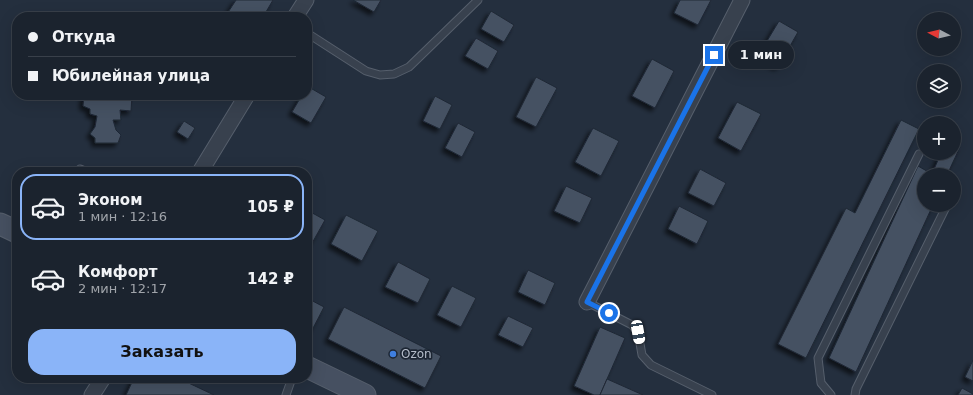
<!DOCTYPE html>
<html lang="ru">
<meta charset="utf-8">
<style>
body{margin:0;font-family:"DejaVu Sans",sans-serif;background:#282f3a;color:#f1f3f6;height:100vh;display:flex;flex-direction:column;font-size:15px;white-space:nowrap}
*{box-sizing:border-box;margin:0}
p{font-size:13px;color:#a0a4aa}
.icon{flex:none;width:22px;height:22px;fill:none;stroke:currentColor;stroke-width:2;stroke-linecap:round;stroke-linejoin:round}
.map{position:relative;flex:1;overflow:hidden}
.drawer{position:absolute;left:12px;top:167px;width:300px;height:216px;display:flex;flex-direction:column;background:#1b232e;border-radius:16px;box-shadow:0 4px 16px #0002,0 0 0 1px #39404a}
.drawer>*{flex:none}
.banner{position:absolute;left:12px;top:12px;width:300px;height:88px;border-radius:16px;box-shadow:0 4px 16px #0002,0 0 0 1px #39404a;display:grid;align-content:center;height:88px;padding:0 16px;background:#1b232e}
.needle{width:26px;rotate:277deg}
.controls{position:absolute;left:917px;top:12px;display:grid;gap:8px}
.controls a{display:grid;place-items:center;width:44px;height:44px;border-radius:50%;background:#1b232e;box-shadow:0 4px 16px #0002,0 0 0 1px #39404a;font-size:20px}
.end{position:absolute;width:18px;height:18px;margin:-9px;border:5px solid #1a73e8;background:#fff;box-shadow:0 0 0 2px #fff}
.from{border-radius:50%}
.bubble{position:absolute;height:28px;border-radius:14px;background:#1b232e;box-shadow:0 4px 16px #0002,0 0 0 1px #39404a;font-size:13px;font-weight:700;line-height:28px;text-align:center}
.car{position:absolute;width:12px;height:24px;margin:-12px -6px;border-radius:5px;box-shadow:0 0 3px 1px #0007;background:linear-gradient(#fff 24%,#345 0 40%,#fff 0 76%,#345 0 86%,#fff 0)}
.banner b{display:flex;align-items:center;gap:14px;height:38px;font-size:15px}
.banner b+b{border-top:1px solid #39404a}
.banner i{width:10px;height:10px;background:#f1f3f6}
ul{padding:7px 0 0;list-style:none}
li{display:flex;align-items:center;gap:12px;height:66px;margin:0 8px 6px;padding:0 8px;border:2px solid transparent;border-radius:16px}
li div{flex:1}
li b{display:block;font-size:15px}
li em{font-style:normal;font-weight:700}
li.current{border-color:#8ab4f8}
li>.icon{width:36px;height:36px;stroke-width:1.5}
.action{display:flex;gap:8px;margin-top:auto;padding:8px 16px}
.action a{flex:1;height:46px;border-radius:16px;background:#8ab4f8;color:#111;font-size:16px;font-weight:700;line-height:46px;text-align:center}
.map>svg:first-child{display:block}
.building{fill:#455162;stroke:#1f2835;filter:url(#shadow)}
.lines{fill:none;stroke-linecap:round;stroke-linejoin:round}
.lane-casing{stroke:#565f6c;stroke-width:9}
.street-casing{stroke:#565f6c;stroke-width:17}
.secondary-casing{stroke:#565f6c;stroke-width:23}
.lane{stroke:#38414e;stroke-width:7}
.street{stroke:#38414e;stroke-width:15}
.secondary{stroke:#465061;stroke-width:21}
.route{stroke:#1a73e8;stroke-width:5}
.shop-dot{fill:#3f7fe0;stroke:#1d2633;stroke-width:1.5}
.labels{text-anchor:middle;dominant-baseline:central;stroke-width:3.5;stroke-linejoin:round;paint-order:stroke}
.poi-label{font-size:12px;fill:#b4bcc9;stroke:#1d2633;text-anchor:start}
</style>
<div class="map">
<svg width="973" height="395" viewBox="0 0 973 395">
<defs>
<filter id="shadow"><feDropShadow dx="-3.5" dy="3.5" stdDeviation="2" flood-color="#0009"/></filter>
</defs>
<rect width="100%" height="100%" fill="#242f3e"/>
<g class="building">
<polygon points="236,0 273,0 263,17 225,17"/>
<polygon points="353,0 381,0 374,12"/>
<polygon points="680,0 711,0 698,25 674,13"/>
<polygon points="491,11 514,25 504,42 481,29"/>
<polygon points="779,21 798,32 778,67 758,56"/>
<polygon points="476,38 498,51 488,69 465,56"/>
<polygon points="652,59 674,71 655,108 632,96"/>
<polygon points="536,77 557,88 536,127 516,117"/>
<polygon points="307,86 326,97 311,123 292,112 302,95 307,95"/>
<polygon points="84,95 132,95 131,111 120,110 121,120 113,120 116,130 121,135 118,143 95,143 95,138 90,134 95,127 97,116 90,114 90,109 83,106"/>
<polygon points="435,96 452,105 440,129 423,121"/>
<polygon points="737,102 761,114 741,151 718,138"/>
<polygon points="901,120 919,129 806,358 778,344 846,208 855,213"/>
<polygon points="184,121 195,128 188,139 177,132"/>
<polygon points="458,123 475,132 462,157 445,148"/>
<polygon points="593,128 619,141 601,176 575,162"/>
<polygon points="954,143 960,147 947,175 924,175 924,205 933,205 856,372 829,358 918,166 932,174 941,153 954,153"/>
<polygon points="700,169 726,183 714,206 688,193"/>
<polygon points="566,186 592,198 580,223 554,211"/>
<polygon points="679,206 708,221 697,244 668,229"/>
<polygon points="307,210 325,220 311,245 307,243"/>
<polygon points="346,215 378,231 362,261 331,244"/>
<polygon points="398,262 430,279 418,303 385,287"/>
<polygon points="528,270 555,283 545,305 518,292"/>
<polygon points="452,286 476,298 461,327 437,315"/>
<polygon points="307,298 324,307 310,334 307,333"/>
<polygon points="344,307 441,356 425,388 328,339"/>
<polygon points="508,316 533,328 523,347 498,335"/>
<polygon points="600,327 625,338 600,395 594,395 574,386"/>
<polygon points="973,360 973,381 965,377"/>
<polygon points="134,378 178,378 214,395 126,395"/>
<polygon points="607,379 643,395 600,395"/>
<polygon points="962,388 973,394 973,395 958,395"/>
</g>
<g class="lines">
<g class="lane-casing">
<g id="lane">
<polyline points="307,33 366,71 380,75 394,74 409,67 478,0"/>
<polyline points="80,169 87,172"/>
<polyline points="587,302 632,325 638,332 642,355 651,365 712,395"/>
<polyline points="286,395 292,378"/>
<polyline points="831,395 821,383 818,358 919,154"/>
<polyline points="855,395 856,389 947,205"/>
</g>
</g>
<g class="street-casing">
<g id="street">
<polyline points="295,17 306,0"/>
<polyline points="200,172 247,95"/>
<polyline points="587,302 742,0"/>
<polyline points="92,395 103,378"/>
</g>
</g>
<g class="secondary-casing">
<g id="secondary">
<polyline points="0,224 17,232"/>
<polyline points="307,367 365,395"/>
</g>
</g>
<use href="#lane" class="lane"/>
<use href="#street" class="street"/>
<use href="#secondary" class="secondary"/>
</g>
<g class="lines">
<polyline class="route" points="609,313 587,302 714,55"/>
</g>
<circle class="shop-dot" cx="393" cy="354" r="4"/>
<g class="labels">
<g class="poi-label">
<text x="401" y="354">Ozon</text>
</g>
</g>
</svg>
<div class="controls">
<a><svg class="needle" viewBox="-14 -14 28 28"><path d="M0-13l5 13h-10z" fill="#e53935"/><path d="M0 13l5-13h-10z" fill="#a0a4aa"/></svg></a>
<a><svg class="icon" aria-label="layers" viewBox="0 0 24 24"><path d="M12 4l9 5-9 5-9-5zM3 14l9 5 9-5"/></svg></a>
<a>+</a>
<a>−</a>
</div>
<i class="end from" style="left:609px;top:313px"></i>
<i class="end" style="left:714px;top:55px"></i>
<div class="bubble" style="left:728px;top:41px;width:66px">1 мин</div>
<i class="car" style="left:638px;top:332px;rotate:170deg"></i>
<div class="banner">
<b><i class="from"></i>Откуда</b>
<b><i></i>Юбилейная улица</b>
</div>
<section class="drawer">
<ul>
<li class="current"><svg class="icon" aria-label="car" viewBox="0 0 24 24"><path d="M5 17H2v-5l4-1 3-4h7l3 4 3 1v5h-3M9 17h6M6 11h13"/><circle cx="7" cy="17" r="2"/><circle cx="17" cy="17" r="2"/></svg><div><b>Эконом</b><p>1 мин · 12:16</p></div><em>105 ₽</em></li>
<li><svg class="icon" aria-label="car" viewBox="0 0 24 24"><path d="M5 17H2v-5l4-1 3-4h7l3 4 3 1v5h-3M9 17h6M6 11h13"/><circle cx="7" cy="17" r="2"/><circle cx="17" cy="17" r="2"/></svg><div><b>Комфорт</b><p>2 мин · 12:17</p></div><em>142 ₽</em></li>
</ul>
<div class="action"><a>Заказать</a></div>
</section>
</div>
